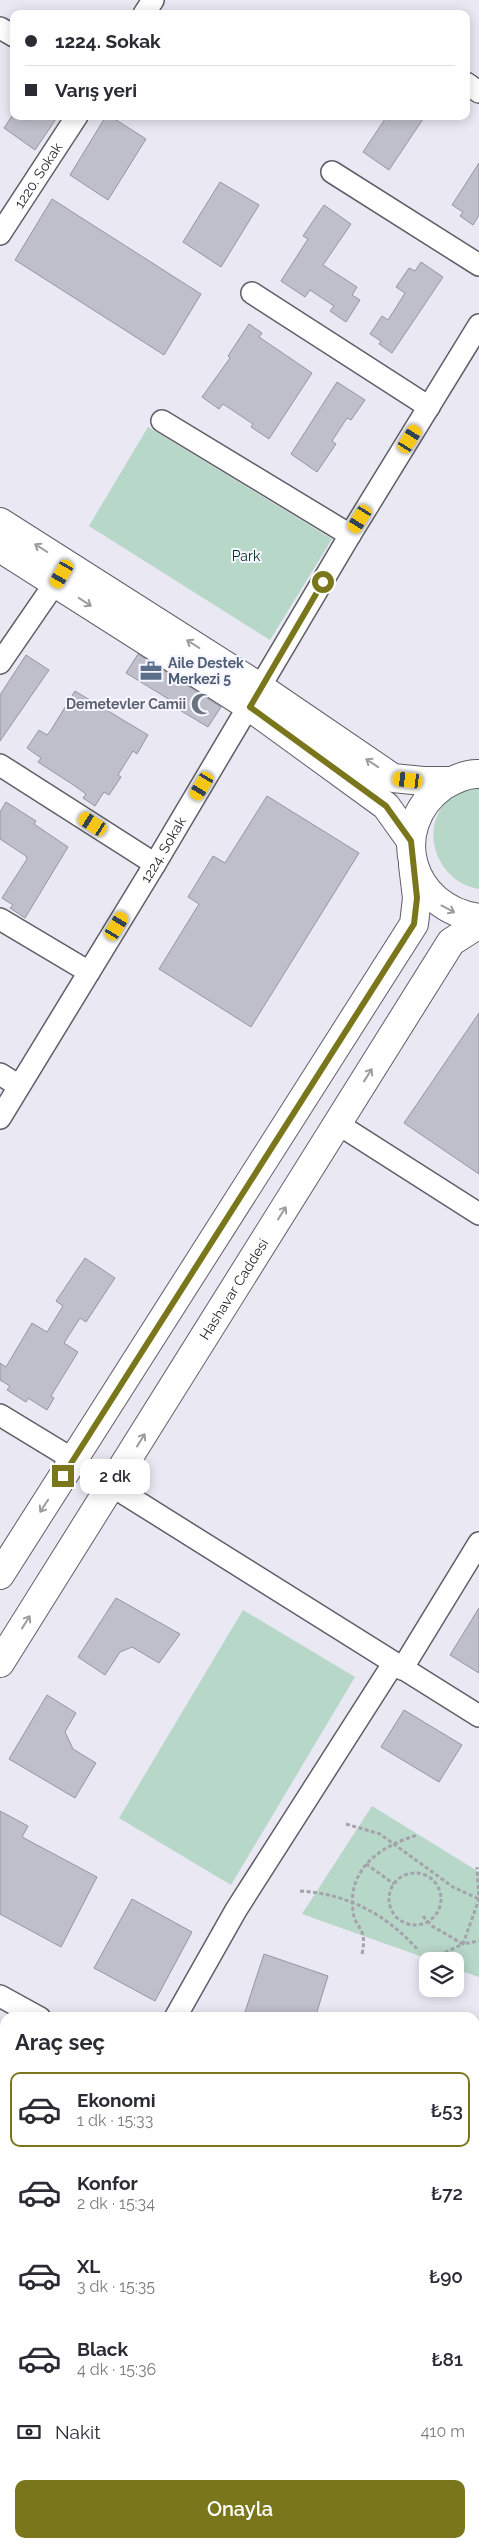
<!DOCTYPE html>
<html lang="tr">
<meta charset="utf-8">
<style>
body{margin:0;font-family:Raleway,sans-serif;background:#f7f7f7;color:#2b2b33;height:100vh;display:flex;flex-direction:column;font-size:19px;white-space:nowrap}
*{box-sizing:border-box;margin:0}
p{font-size:16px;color:#7c7c81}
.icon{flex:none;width:28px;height:28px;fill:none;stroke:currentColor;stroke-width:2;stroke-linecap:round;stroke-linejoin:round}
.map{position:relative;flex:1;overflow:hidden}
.side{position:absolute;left:0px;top:2012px;width:480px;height:536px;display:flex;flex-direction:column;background:#fff;border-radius:15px 15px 0 0;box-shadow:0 2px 12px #0003}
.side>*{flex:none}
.top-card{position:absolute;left:10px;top:10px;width:460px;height:110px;border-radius:10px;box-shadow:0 2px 12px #0003;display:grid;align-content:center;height:110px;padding:0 15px;background:#fff}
.controls{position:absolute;left:419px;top:1952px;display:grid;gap:10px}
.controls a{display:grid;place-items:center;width:45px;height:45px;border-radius:10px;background:#fff;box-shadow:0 2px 12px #0003;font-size:25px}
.end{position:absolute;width:22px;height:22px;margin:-11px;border:6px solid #79761b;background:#fff;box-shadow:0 0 0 2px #fff}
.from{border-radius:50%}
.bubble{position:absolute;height:35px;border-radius:10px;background:#fff;box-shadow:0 2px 12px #0003;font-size:16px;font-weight:600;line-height:35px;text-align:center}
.car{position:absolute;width:15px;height:30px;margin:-15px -8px;border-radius:6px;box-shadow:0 0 4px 1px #0007;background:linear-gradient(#f5c518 24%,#345 0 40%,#f5c518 0 76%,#345 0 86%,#f5c518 0)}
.top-card b{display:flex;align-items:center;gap:18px;height:48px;font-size:19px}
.top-card b+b{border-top:1px solid #e1e1e2}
.top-card i{width:12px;height:12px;background:#2b2b33}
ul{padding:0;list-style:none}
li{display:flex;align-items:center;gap:15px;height:75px;margin:0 10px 8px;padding:0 5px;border:2px solid transparent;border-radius:10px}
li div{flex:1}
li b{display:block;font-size:19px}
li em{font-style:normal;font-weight:600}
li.current{border-color:#79761b}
li>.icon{width:45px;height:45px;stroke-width:1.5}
h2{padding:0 15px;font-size:22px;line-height:60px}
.pay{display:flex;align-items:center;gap:12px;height:55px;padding:0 15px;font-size:19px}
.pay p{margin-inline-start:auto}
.button{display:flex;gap:10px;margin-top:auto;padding:10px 15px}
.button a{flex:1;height:58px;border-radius:10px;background:#79761b;color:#fff;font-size:20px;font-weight:600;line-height:58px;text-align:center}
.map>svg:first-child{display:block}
.green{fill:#b7d7c8}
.building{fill:#bebfca;stroke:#9596a1}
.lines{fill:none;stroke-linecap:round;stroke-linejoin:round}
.minor-casing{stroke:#5f5e68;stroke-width:24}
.major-casing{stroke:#5f5e68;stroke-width:30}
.highway-casing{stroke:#5f5e68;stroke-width:30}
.path{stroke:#a4a3ac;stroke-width:3;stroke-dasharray:4 2.5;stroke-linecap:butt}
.minor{stroke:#fff;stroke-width:21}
.major{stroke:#fff;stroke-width:28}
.highway{stroke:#fff;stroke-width:28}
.oneway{stroke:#9d9c9e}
.route{stroke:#79761b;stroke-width:6}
.labels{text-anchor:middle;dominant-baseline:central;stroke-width:4;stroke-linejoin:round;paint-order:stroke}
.street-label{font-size:14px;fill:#252428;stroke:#f6f5ff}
.park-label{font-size:14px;fill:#003422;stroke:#f6f5ff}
.service-label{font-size:14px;font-weight:bold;fill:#4e5e75;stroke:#f6f5ff;text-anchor:start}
.worship-label{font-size:14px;font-weight:bold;fill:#5b616d;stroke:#f6f5ff;text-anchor:end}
</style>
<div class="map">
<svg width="479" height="2548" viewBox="0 0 479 2548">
<rect width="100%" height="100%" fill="#e9e8f3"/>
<g class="green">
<polygon points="148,427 332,539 270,640 89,526"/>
<path d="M 479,785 L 479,889 C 439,883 417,831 448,800 C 457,792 468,788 479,785 Z"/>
<polygon points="243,1610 355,1677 231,1885 119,1818"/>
<polygon points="372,1806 479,1872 479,1977 455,1969 455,1961 434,1961 302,1914"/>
<polygon points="475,2337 479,2338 479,2548 275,2548 276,2544 475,2544"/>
</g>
<g class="building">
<polygon points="12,116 58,116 35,150 4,128"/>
<polygon points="106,116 110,116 146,139 108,200 70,175"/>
<polygon points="387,116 425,116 389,170 363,152"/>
<polygon points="479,163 479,215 473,225 460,216 463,212 452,205"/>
<polygon points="220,182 259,205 221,267 183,242"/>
<polygon points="52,199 201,294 164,355 15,260"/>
<polygon points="324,205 351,224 323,265 357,287 352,295 360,300 346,322 330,311 334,306 310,290 305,297 281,281 308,239 303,236"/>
<polygon points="421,262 443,277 392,353 379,344 381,341 370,334 382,316 388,320 405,293 396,287 409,268 415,271"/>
<polygon points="249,324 262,333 259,337 312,373 269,439 251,427 253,424 223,404 219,409 202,397 230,358 228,356"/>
<polygon points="337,382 365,400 351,420 347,418 332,441 336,444 317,472 291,454"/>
<polygon points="138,654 221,707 208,727 178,709 180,706 126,673"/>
<polygon points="26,655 49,670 0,741 0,695"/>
<polygon points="75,691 148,735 137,754 133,751 118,775 121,777 109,795 104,792 95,806 83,798 86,794 75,786 38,762 41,758 27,748 39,730 47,735 51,730"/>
<polygon points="267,796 359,853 251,1027 159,969 199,904 188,897 213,856 225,863"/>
<polygon points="6,802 36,821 34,824 68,847 25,918 10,908 13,905 2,898 27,859 26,856 0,839 0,812"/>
<polygon points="479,1013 479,1174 404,1123"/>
<polygon points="85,1258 115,1278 86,1322 80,1318 64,1343 78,1352 51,1396 54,1398 47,1410 28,1398 26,1402 7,1390 10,1386 0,1380 0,1363 6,1367 32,1323 47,1332 63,1306 56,1301"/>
<polygon points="116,1598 180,1634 159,1663 132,1647 120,1652 105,1675 78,1657"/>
<polygon points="479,1608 479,1673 450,1655"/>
<polygon points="47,1695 76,1713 65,1732 73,1749 96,1763 75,1798 9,1759"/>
<polygon points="404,1710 462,1745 439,1782 381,1747"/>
<polygon points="0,1811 28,1826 22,1837 97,1877 61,1947 0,1914"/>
<polygon points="132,1899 192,1932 155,2001 94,1968"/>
<polygon points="264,1954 328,1976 315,2018 243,2018"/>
</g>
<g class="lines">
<g class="minor-casing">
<g id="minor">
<polyline points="144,14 153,0"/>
<polyline points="0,28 14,36"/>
<polyline points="466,83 479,92"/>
<polyline points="332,172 479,265"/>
<path id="s1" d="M 0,234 L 77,116"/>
<polyline points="252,293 429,407"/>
<polyline points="162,421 350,535"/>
<polyline points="0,663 64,570"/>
<polyline points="0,765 155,864"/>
<polyline points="0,919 89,972"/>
<polyline points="0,1074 19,1086"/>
<path id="s2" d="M 0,1118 L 155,864 L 350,535 L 479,325"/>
<polyline points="338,1124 479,1214"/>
<polyline points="0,1415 74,1460"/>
<polyline points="112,1486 479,1716"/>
<polyline points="402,1669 479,1543"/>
<polyline points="0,1996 40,2018"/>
<polyline points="175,2018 236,1910 393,1664"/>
<polyline points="0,2167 5,2169"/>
<polyline points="0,2407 5,2409"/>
<polyline points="258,2548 260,2544"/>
</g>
</g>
<g class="major-casing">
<g id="major">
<polyline points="0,522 261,688 393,778 423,781 451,781"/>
<polyline points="0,548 250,707 386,806 411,841"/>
<path d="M 479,774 C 467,773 453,780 443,786 C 386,828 410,909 479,918"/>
<polyline points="0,1575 414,924 417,898 413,865"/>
<path id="s3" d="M 0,1663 L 451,942 L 479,924"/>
</g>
</g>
<g class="highway-casing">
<g id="highway">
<polyline points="0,2063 5,2065"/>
<polyline points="0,2097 5,2099"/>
<polyline points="475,2207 479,2209"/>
<polyline points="475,2229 479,2231"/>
<polyline points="475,2265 479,2266"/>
<polyline points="475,2289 479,2290"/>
</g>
</g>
<g class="path">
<polyline points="346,1824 380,1834 453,1887 479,1899"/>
<polyline points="366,1864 394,1884"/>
<circle cx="415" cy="1899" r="26"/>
<path d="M 300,1891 C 349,1894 387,1915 419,1951"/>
<polyline points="423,1916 432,1926 463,1944 479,1941"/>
<path d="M 362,1954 C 368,1926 355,1930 353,1911 C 347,1868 382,1845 418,1835"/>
<polyline points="433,1958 463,1944 479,1899 477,1867"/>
</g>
<use href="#minor" class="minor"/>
<use href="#major" class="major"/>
<use href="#highway" class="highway"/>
</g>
<defs><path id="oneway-shaft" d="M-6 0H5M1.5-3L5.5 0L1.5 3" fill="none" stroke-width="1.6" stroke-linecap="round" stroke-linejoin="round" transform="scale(1.25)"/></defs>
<g class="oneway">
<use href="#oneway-shaft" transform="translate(41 548) rotate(-148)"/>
<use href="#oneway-shaft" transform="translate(85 602) rotate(33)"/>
<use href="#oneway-shaft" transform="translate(193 644) rotate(-148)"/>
<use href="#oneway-shaft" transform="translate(372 763) rotate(-146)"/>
<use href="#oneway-shaft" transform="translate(448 909) rotate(28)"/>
<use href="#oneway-shaft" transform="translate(368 1075) rotate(-58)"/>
<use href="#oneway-shaft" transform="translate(282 1213) rotate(-58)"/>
<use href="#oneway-shaft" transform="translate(141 1440) rotate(-58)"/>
<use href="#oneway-shaft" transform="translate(44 1506) rotate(123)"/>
<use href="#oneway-shaft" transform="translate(26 1622) rotate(-58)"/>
</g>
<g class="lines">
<polyline class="route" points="63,1476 414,924 417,898 411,841 386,806 250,707 323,582"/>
</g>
<defs>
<g id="office-bare" transform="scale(1.725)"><path d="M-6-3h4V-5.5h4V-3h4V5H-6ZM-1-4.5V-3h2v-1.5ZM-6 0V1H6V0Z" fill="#5c6f8a" stroke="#f6f5ff" stroke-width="2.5" paint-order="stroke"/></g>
<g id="mosque-bare" transform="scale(1.725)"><path d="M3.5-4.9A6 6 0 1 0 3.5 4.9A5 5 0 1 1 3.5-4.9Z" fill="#6b7280" stroke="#f6f5ff" stroke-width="2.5" paint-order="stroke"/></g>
</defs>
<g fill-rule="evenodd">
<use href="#office-bare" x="151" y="671"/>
<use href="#mosque-bare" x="202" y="704"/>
</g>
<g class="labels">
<g class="street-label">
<text stroke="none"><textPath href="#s1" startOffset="70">1220. Sokak</textPath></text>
<text stroke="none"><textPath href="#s2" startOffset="314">1224. Sokak</textPath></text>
<text stroke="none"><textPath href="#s3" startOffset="441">Hashavar Caddesi</textPath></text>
</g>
<g class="park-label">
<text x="246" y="556">Park</text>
</g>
<g class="service-label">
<text x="168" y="663">Aile Destek<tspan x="168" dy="16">Merkezi 5</tspan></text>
</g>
<g class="worship-label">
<text x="186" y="704">Demetevler Camii</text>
</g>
</g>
</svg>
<div class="controls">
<a><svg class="icon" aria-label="layers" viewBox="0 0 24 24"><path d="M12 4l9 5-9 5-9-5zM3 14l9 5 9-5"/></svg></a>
</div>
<i class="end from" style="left:323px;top:582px"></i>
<i class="end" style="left:63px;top:1476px"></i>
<div class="bubble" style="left:80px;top:1459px;width:70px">2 dk</div>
<i class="car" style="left:410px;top:439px;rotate:32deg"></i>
<i class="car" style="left:360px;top:519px;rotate:212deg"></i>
<i class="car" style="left:62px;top:574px;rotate:210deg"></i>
<i class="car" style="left:408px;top:780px;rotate:277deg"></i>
<i class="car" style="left:202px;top:786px;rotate:211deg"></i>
<i class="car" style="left:93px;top:824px;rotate:303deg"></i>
<i class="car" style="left:117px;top:926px;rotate:31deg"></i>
<div class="top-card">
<b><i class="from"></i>1224. Sokak</b>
<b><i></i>Varış yeri</b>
</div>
<section class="side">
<h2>Araç seç</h2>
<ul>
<li class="current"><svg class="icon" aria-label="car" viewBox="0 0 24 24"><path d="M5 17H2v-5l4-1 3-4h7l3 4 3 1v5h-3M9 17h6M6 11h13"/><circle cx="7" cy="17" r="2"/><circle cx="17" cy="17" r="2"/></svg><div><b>Ekonomi</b><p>1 dk · 15:33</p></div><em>₺53</em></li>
<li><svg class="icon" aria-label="car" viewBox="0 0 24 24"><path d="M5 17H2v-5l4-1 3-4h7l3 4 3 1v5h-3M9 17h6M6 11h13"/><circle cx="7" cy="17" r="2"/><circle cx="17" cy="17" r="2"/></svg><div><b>Konfor</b><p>2 dk · 15:34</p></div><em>₺72</em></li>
<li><svg class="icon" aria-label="car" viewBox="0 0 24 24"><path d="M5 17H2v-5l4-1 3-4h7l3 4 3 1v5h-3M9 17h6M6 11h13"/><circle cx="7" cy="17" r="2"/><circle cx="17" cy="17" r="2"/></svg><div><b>XL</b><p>3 dk · 15:35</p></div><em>₺90</em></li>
<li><svg class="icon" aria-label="car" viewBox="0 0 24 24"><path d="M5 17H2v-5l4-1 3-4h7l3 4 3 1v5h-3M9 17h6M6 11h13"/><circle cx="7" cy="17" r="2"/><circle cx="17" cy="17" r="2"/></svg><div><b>Black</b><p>4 dk · 15:36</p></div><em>₺81</em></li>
</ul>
<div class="pay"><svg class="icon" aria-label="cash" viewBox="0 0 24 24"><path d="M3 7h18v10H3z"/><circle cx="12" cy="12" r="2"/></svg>Nakit<p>410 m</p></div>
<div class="button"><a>Onayla</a></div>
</section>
</div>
